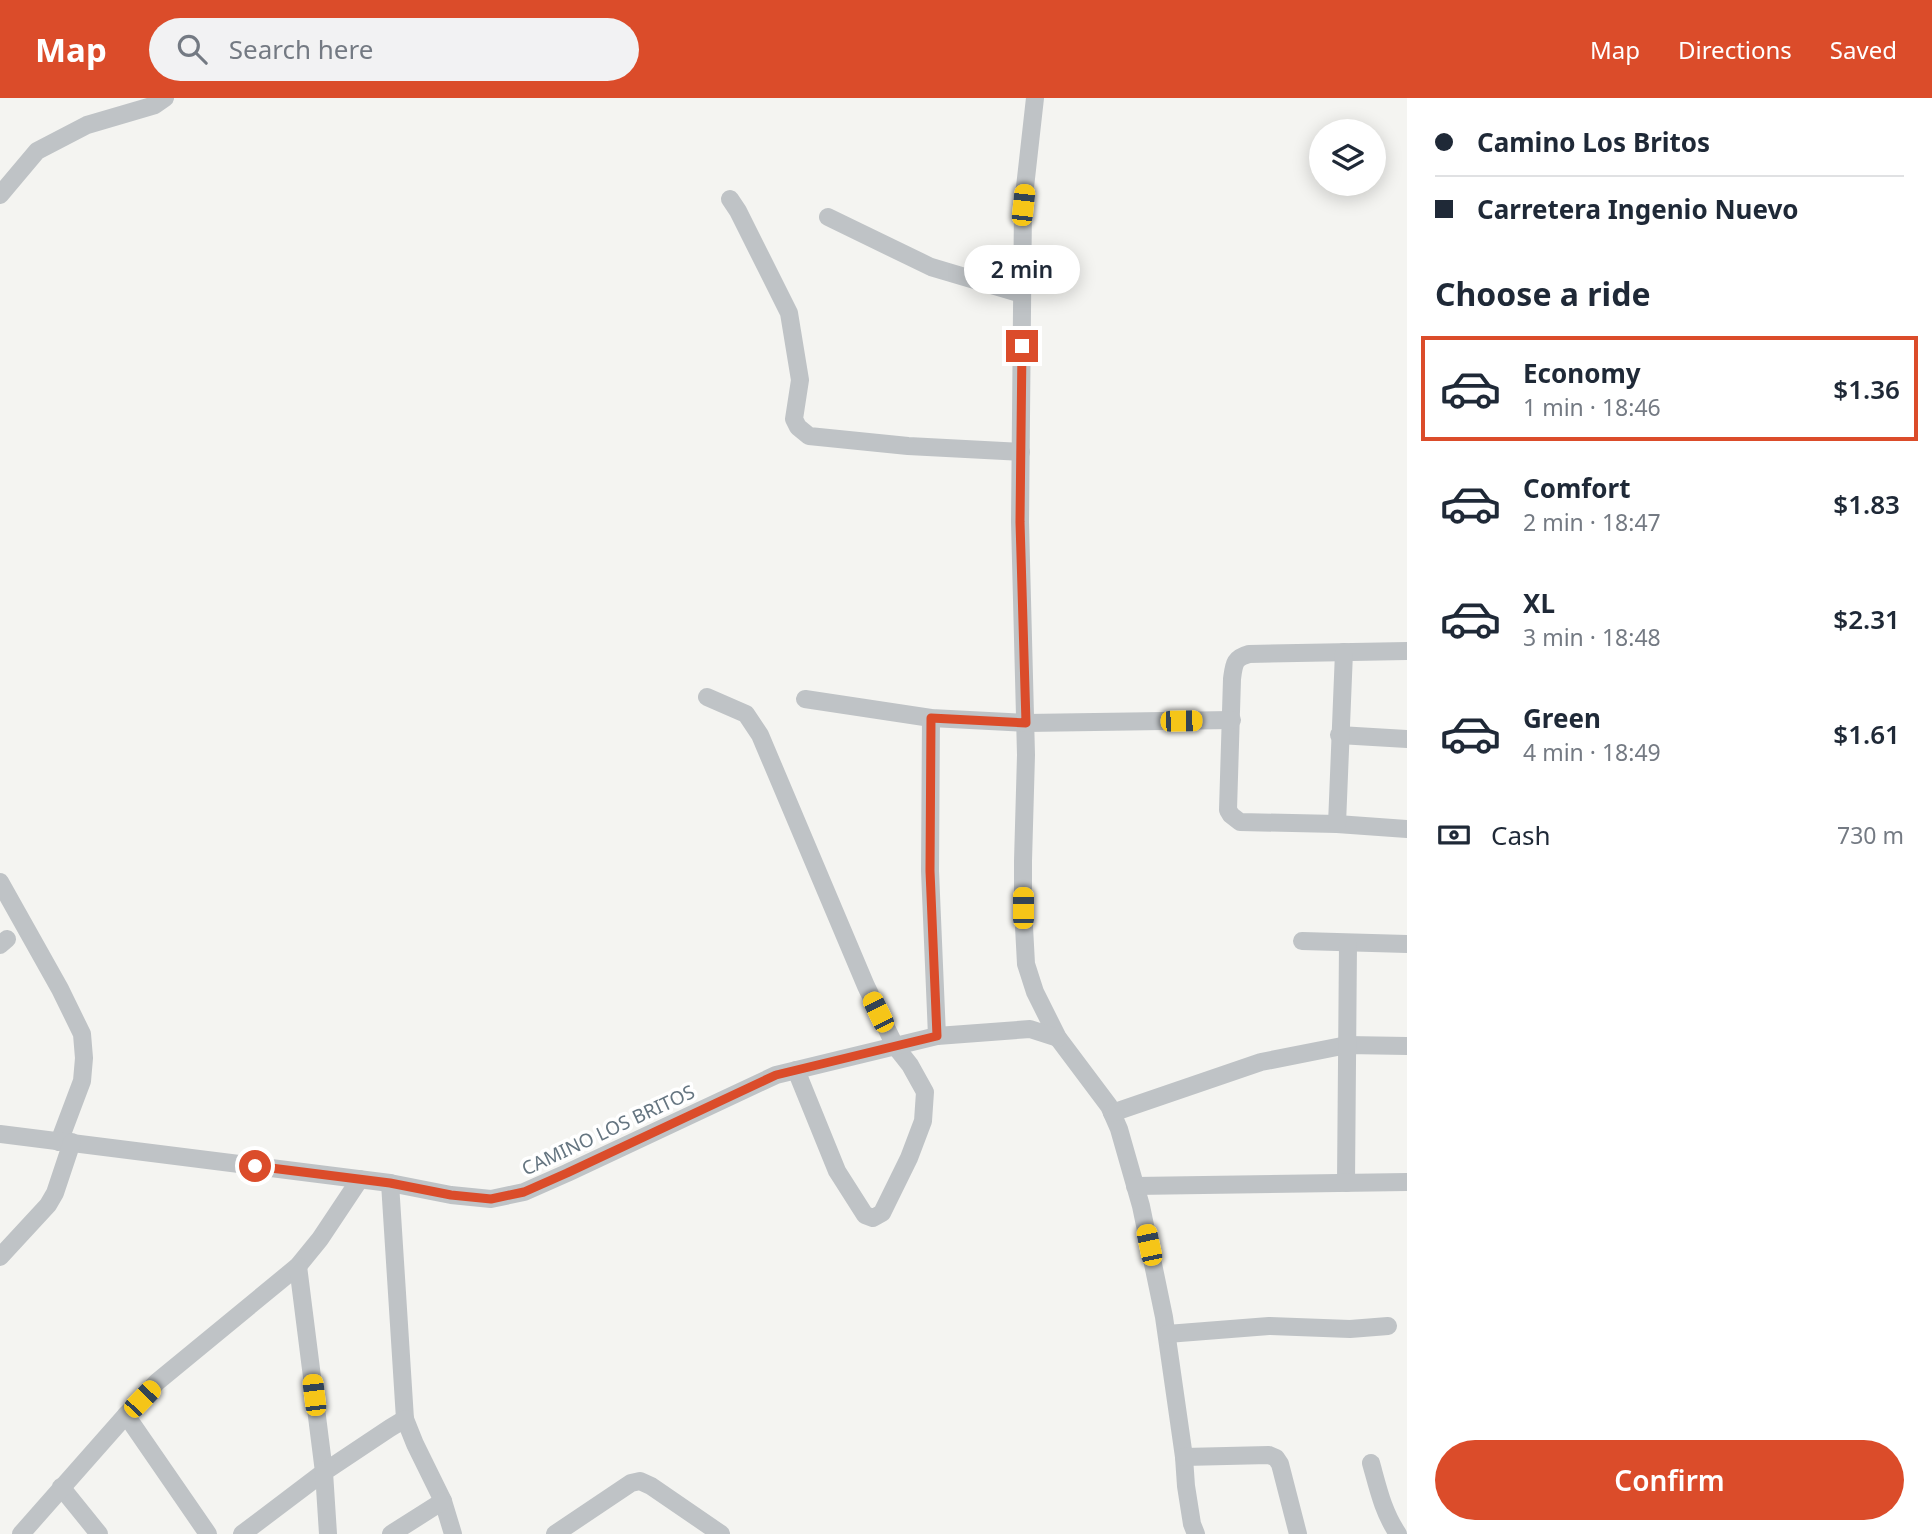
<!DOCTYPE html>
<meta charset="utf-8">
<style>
body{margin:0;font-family:"Noto Sans",sans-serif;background:#f2f2f3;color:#1f2937;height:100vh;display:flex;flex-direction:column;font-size:26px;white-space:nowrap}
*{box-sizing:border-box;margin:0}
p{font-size:23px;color:#747a83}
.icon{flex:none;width:38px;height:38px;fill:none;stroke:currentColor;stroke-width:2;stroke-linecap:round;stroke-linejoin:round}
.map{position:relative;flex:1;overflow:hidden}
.drawer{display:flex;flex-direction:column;background:#fff;width:525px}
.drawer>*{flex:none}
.banner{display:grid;align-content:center;height:154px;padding:0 28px;background:#fff}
.tools{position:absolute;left:1309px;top:21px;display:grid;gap:14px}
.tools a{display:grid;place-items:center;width:77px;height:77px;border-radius:50%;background:#fff;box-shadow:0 4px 18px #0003;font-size:35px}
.end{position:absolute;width:32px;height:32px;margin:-16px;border:9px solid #db4c2a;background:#fff;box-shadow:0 0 0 4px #fff}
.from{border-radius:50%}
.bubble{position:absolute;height:49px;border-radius:24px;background:#fff;box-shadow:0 4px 18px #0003;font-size:23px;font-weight:600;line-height:49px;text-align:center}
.car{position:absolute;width:21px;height:42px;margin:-21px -10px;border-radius:9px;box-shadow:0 0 5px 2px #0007;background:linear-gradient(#f5c518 24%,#345 0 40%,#f5c518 0 76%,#345 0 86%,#f5c518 0)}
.banner b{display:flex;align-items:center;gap:24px;height:66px;font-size:26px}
.banner b+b{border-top:2px solid #e0e1e3}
.banner i{width:18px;height:18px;background:#1f2937}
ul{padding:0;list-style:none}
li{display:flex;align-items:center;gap:21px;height:105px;margin:0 14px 10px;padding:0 14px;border:4px solid transparent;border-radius:0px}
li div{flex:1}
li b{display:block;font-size:26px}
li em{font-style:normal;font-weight:600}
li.selected{border-color:#db4c2a}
li>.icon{width:63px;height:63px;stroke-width:1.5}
h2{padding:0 28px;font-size:32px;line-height:84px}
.pay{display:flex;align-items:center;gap:18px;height:77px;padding:0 28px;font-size:26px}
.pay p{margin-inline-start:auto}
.primary-button{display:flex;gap:14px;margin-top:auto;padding:14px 28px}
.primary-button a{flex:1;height:80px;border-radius:42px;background:#db4c2a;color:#fff;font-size:28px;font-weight:600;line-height:80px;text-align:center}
header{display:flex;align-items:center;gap:42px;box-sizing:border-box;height:98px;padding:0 35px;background:#db4c2a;color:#fff}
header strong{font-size:33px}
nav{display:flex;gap:38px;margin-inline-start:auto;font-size:24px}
.search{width:490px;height:63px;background:#f2f2f3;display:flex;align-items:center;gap:18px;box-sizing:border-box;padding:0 24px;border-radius:38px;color:#747a83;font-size:26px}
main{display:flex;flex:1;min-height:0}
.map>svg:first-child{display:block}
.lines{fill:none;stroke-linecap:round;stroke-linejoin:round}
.minor{stroke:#bfc3c6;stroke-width:18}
.route{stroke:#db4c2a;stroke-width:9}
.labels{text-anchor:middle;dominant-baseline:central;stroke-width:7;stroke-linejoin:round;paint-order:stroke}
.street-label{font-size:19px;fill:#657580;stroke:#fff}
</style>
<header>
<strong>Map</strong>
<div class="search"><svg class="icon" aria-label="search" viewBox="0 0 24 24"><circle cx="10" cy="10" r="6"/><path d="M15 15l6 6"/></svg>Search here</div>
<nav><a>Map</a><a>Directions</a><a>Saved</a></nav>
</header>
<main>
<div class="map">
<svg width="1407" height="1436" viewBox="0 0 1407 1436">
<rect width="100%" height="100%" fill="#f4f4f1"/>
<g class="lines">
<g class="minor">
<polyline points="1035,0 1023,107 1020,424 1026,657 1023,763 1023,810 1026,866 1035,894 1058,940 1109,1008 1119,1031 1141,1108 1164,1219 1184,1359 1186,1388 1192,1426 1196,1436"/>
<polyline points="0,97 37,53 87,27 155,7 165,0"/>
<polyline points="730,101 738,113 789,215 800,282 794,321 798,329 809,338 908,348 1021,354"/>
<polyline points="828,119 931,169 1022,196"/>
<path d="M 1407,553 L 1249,556 C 1234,560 1234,566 1232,581 L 1228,712 L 1231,717 L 1240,724 L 1337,726 L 1407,731"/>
<polyline points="707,599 746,616 760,637 866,888 895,948 910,967 925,994 923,1023 909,1060 882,1115 873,1120 865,1117 837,1073 796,972"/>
<polyline points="805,601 931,620 1026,625 1232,622"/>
<polyline points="931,620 930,773 937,938"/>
<polyline points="1339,637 1407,641"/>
<polyline points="1337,726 1344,554"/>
<polyline points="0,784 60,891 82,936 84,960 82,983 59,1044"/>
<polyline points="1302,843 1407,846"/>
<polyline points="0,847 7,841"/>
<polyline points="1112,1015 1261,964 1347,947 1407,948"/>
<polyline points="0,1036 390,1085 451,1097 491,1101 524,1094 567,1075 776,977 937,938 1030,931 1058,940"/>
<polyline points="390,1085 405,1321"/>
<polyline points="1346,1085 1348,846"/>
<polyline points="1135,1088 1407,1084"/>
<polyline points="0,1159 48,1107 55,1095 72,1044"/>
<polyline points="1167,1236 1269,1228 1350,1231 1388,1228"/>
<polyline points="126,1317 208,1436"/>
<polyline points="1184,1359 1269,1357 1276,1360 1280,1366 1298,1436"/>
<path d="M 1371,1365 C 1378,1390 1383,1414 1398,1436"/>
<polyline points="61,1389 99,1436"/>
<polyline points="21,1436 126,1317 157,1284 298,1168 320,1141 360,1081"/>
<polyline points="242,1436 324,1374 298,1168"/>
<polyline points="328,1436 324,1374 390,1330 405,1321 415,1346 443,1403 453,1436"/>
<polyline points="391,1436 443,1403"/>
<polyline points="555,1436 631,1385 640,1383 651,1388 721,1436"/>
</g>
</g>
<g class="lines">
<polyline class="route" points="255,1068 390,1085 451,1097 491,1101 524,1094 567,1075 776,977 937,938 930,773 931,620 1026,625 1020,424 1022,248"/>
</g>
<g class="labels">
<g class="street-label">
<text transform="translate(608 1032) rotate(-25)">CAMINO LOS BRITOS</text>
</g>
</g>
</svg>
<div class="tools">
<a><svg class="icon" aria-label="layers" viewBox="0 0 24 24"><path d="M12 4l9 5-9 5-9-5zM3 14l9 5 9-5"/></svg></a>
</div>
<i class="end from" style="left:255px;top:1068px"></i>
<i class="end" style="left:1022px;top:248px"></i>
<div class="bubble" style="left:964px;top:147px;width:116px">2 min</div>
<i class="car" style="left:1023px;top:107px;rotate:6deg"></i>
<i class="car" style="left:1181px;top:623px;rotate:89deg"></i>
<i class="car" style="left:1023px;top:810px;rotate:0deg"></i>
<i class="car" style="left:878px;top:914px;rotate:334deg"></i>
<i class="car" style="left:1149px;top:1147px;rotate:348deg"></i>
<i class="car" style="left:314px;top:1297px;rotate:353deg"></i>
<i class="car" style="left:142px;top:1301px;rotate:44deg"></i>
</div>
<section class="drawer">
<div class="banner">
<b><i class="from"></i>Camino Los Britos</b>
<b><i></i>Carretera Ingenio Nuevo</b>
</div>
<h2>Choose a ride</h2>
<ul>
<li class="selected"><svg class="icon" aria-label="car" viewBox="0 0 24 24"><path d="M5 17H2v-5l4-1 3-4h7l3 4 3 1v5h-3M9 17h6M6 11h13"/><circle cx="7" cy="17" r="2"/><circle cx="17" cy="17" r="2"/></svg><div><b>Economy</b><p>1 min · 18:46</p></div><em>$1.36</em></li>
<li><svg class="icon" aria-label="car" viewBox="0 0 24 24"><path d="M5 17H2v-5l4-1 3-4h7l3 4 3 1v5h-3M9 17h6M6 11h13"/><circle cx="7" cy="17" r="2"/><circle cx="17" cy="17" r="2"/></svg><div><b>Comfort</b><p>2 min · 18:47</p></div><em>$1.83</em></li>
<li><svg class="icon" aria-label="car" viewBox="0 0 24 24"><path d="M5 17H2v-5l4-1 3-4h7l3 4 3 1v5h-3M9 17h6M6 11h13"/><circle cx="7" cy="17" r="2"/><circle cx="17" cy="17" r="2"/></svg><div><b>XL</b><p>3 min · 18:48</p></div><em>$2.31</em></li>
<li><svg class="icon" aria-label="car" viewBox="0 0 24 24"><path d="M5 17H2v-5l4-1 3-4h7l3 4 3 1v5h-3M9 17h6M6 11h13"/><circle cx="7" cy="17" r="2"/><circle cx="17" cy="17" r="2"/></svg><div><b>Green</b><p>4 min · 18:49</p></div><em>$1.61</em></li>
</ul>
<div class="pay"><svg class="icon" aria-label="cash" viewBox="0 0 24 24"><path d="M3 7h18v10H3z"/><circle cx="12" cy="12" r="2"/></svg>Cash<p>730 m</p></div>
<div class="primary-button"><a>Confirm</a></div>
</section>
</main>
